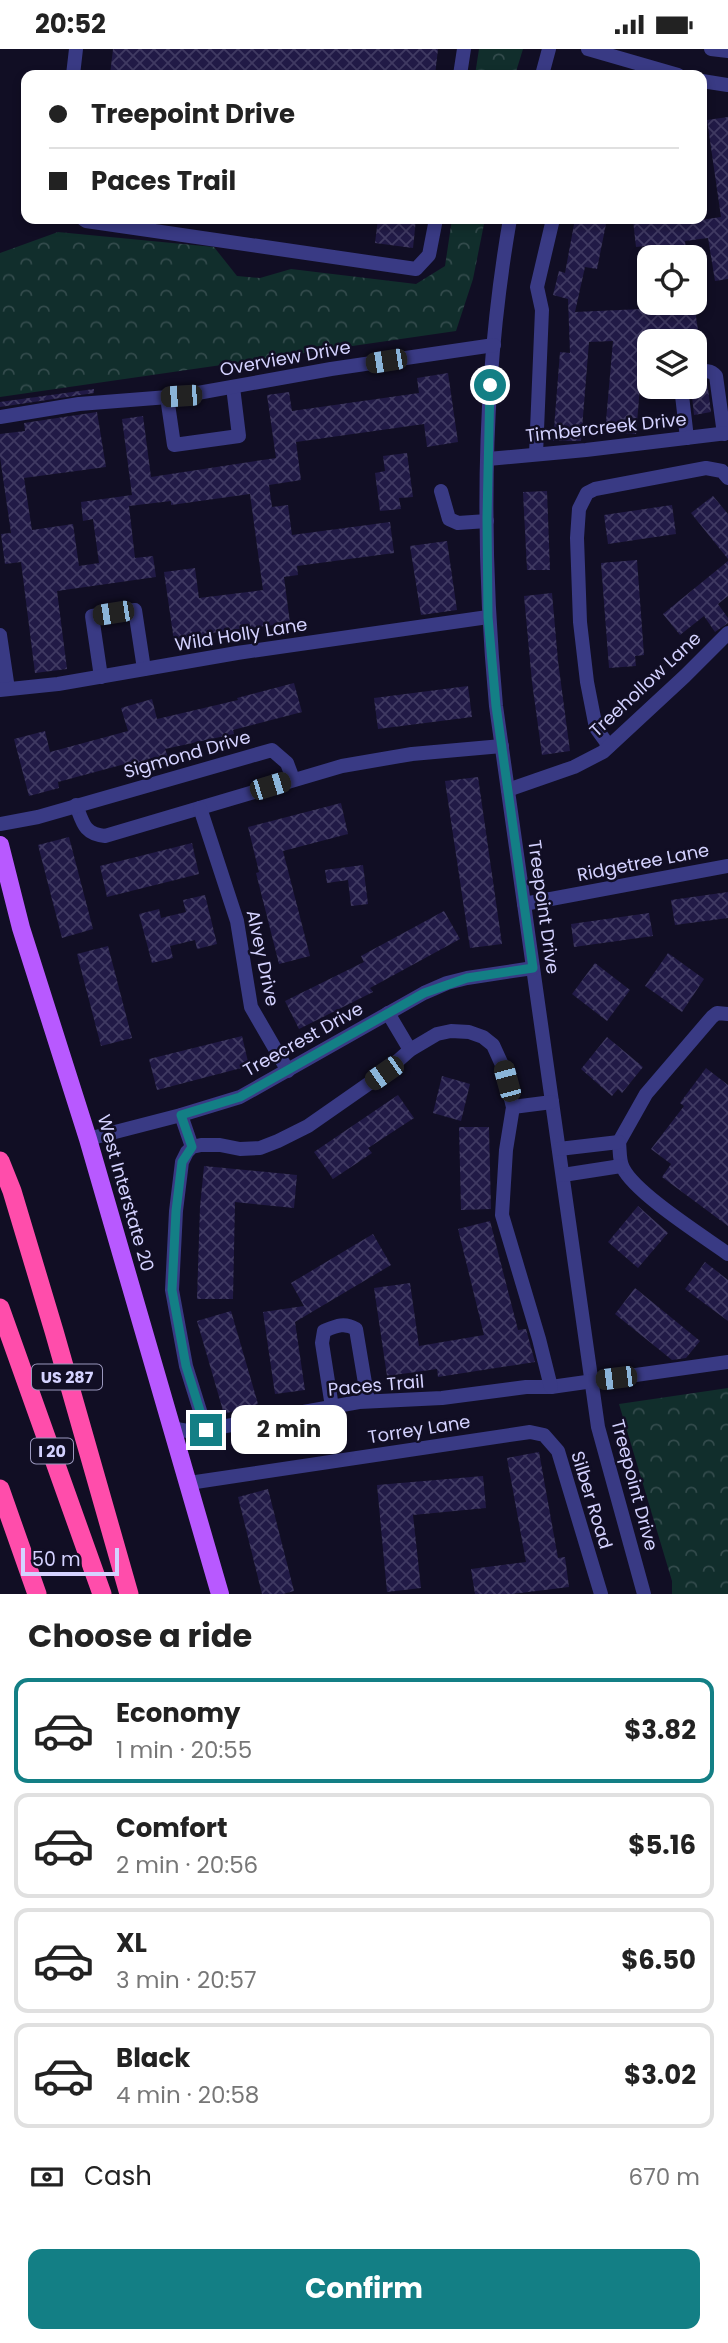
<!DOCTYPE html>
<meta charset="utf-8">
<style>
body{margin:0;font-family:Poppins,sans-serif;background:#f6f6f6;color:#222;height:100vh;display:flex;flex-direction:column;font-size:26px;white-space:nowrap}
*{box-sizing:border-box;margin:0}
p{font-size:23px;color:#767676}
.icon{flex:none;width:38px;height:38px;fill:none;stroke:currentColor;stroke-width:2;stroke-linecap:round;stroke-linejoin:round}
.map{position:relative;height:1545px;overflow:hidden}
.sheet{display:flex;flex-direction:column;background:#fff;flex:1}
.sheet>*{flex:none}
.guide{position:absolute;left:21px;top:21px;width:686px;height:154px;border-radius:14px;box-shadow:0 4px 10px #0003;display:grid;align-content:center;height:154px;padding:0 28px;background:#fff}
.fabs{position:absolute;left:637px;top:196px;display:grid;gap:14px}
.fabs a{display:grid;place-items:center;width:70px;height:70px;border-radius:14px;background:#fff;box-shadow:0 4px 10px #0003;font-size:35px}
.scale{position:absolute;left:21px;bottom:18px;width:98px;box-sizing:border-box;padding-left:7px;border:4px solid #d4d2ff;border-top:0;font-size:19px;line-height:24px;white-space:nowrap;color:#d4d2ff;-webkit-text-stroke:5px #110e24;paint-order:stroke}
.end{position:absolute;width:32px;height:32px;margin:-16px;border:9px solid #137f85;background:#fff;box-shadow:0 0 0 4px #fff}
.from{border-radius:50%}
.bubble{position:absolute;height:49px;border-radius:14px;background:#fff;box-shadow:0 4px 10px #0003;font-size:23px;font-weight:700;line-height:49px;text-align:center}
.car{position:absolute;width:21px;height:42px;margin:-21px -10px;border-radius:9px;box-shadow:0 0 5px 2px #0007;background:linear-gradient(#222 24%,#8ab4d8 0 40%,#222 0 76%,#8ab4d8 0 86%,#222 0)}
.guide b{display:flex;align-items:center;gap:24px;height:66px;font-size:26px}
.guide b+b{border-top:2px solid #e0e0e0}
.guide i{width:18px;height:18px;background:#222}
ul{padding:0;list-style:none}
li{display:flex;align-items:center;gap:21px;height:105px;margin:0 14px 10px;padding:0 14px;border:4px solid #e0e0e0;border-radius:14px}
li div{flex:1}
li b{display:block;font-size:26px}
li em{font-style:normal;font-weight:700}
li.active{border-color:#137f85}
li>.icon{width:63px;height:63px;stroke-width:1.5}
h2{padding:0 28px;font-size:32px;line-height:84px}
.pay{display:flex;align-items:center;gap:18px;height:77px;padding:0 28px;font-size:26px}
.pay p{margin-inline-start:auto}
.button{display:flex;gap:14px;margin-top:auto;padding:14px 28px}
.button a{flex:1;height:80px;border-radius:14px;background:#137f85;color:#fff;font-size:28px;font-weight:700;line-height:80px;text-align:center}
.status{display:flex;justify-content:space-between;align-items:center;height:49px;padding:0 35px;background:#fff;direction:ltr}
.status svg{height:19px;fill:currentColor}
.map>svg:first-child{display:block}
.forest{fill:url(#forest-crowns)}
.building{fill:url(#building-cross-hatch)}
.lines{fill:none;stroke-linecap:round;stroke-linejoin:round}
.minor{stroke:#393a84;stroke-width:14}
.major{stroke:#b859ff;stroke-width:18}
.highway{stroke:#ff4dab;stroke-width:19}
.route{stroke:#137f85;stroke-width:9}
.labels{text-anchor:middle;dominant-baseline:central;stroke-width:5;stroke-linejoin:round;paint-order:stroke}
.shield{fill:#110e24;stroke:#9a97bd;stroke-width:2}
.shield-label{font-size:16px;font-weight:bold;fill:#d4d2ff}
.street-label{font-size:18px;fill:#d4d2ff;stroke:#110e24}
</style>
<div class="status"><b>20:52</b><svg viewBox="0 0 49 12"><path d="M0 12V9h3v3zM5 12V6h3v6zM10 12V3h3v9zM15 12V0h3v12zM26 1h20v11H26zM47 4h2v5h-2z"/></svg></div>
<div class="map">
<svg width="728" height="1545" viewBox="0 0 728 1545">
<defs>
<pattern id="forest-crowns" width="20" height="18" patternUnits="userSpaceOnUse" patternTransform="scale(1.75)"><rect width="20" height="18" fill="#112e2c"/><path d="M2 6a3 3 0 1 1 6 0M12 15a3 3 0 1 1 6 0" fill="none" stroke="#334b4c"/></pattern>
<pattern id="building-cross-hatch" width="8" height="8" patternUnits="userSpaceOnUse" patternTransform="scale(1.75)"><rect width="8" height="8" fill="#211a46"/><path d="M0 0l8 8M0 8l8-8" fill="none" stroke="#403a62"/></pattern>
</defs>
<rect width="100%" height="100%" fill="#110e24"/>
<g class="forest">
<polygon points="479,0 523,0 515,26 475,26"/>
<polygon points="452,170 485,170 473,230 456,282 0,348 0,204 58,183 214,198 237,227 260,229 291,220 416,235 445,217"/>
<polygon points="728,1339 728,1545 672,1545 672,1532 619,1355"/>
</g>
<g class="building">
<polygon points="113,0 438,0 435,26 110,26"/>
<polygon points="728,68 728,230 715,232 708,189 685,192 687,208 657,208 655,196 636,198 633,171 693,170 694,172 721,168 707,71"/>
<polygon points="378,170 416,170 413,199 375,194"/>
<polygon points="575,170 607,170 597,220 585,218 575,263 664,259 663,254 694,254 699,288 669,292 668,290 644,291 636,385 605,383 613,292 589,293 581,392 553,392 560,303 570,304 568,250 553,246 559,222 565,224"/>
<polygon points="448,324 458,393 427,398 424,375 296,393 301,431 269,436 272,458 288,456 292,486 390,473 394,504 297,517 298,526 284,528 290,574 204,585 204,587 174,592 164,523 195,519 199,549 263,541 250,445 171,456 171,452 129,457 135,509 153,507 156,528 57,542 67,620 35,624 21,513 5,515 1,485 11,484 0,408 0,385 25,382 24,374 97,363 106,418 24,429 32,481 73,475 79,517 99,514 93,470 83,472 81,453 132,446 122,370 143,367 151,428 276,409 267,346 289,343 292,362 419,344 417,329"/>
<polygon points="695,332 707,332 711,363 694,366 691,338 695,338"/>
<polygon points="94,340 94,344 0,358 0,353"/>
<polygon points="407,404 413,448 399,449 401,460 380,462 375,424 385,422 383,407"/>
<polygon points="547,442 550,521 527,521 523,443"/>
<polygon points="713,447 728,465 728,510 691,464"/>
<polygon points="672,456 676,485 608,495 604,466"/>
<polygon points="447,492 457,561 421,566 410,497"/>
<polygon points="637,511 644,606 635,607 636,617 609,619 601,514"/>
<polygon points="728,512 728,547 718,555 728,569 728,574 715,583 704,567 680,586 663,565"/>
<polygon points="552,544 558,612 570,702 542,706 532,633 524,547"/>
<polygon points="294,634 302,663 233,681 234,685 165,700 168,708 137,717 136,712 58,733 59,739 29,747 14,690 45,682 50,703 128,682 121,659 152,650 157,670 238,651 237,649"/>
<polygon points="468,637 472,668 378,680 374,649"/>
<polygon points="478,728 502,895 470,899 445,732"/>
<polygon points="341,754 348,785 283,802 310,907 279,915 256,824 259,823 248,778"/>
<polygon points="69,788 93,880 62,889 38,796"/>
<polygon points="192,794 199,825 107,848 100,817"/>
<polygon points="363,816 368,855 351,857 348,831 327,834 325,821"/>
<polygon points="728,843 728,869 675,876 671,851"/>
<polygon points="205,846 217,895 197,900 195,891 170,897 173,909 152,914 139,865 159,860 161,869 186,863 183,851"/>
<polygon points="444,862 460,890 370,939 373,943 299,980 285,952 364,913 361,907"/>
<polygon points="649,864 653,887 574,898 571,875"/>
<polygon points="108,897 132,989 101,997 77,905"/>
<polygon points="668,904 704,930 682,963 645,937"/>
<polygon points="595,914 630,941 607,972 572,945"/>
<polygon points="242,987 249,1017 157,1041 149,1010"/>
<polygon points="607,988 643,1018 622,1044 618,1040 612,1047 581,1020"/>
<polygon points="706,1019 728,1036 728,1177 662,1128 671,1115 651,1100 684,1057 680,1054"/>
<polygon points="442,1027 470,1035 461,1072 433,1064"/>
<polygon points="398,1046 414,1069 368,1099 372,1104 333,1130 314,1103"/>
<polygon points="459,1078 489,1078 491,1160 461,1161"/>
<polygon points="204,1117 297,1126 294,1159 235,1153 233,1250 197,1250 200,1158"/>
<polygon points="638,1157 668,1184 638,1219 608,1193"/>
<polygon points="490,1172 518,1281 526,1280 535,1313 438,1328 437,1320 387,1327 374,1239 410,1234 419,1297 484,1286 458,1180"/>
<polygon points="373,1185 391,1216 295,1273 305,1341 275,1345 263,1263 304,1257 291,1234"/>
<polygon points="705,1213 728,1231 728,1272 685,1240"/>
<polygon points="635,1239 700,1292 686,1309 672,1311 615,1265"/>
<polygon points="231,1262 258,1355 224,1365 197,1272"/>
<polygon points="539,1403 558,1509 565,1508 569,1538 512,1545 475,1545 471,1520 526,1513 507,1409"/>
<polygon points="483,1427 486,1459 413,1466 421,1539 387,1543 377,1436"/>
<polygon points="268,1440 294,1542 283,1545 262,1545 238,1448"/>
</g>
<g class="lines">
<g class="minor">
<polyline points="588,0 678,26"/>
<polyline points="711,0 728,2"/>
<polyline points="73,26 76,0"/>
<polyline points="460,26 464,0"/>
<polyline points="542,26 549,0"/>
<polyline points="702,32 728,36"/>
<polyline points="83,170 86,172 416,220 429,206 436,170"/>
<path d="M 510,170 C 482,330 481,495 496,657 L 598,1378 L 644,1545"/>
<path d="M 695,323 C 703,322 710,320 716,327 L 724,385"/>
<polyline points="681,338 687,389"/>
<polyline points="167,348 174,396 239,387 233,338"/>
<polyline points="0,368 79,355 181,347 331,320 494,296"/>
<polyline points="536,405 542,261 537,238 553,170"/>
<polyline points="488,410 586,401 728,384"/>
<polyline points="441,442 449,470 458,474 487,472"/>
<polyline points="0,586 8,640"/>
<polyline points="101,628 92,567 135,561 144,620"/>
<polyline points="0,641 58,635 237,604 488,568"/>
<polyline points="609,697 596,679 587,633 580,573 577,489 579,460 587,444 595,440 706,419 722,422 728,429"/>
<polyline points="508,741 574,718 603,703 685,627 728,584"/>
<path d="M 76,756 C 83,774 84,785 105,787 L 342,717 L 412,705 L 502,697"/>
<polyline points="200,759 237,872 251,958 288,1022"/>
<polyline points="0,775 38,768 272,701 287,714 293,730"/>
<polyline points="524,855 728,817"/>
<polyline points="388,964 410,1001"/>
<polyline points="513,1058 552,1053"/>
<polyline points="181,1066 192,1098"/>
<polyline points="88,1090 181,1066 240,1048 424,944 447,934 467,929 533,919"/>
<polyline points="619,1093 646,1045 712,968 717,964 728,965"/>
<path d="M 619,1093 C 620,1101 619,1112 623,1119 C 635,1144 703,1187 728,1205"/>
<polyline points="559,1100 619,1093"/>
<polyline points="563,1126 621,1117"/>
<path d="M 332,1358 L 322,1294 L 324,1282 C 336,1277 344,1273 356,1280 L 368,1352"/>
<polyline points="171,1379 193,1383 359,1353 442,1349 526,1338 551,1338 728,1313"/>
<polyline points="206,1381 186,1317 172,1241 176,1162 182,1113 187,1103 192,1098 201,1096 220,1096 240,1100 260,1099 278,1092 308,1077 384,1024 410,1001 437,985 451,982 469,983 483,988 493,996 503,1018 513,1058 506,1101 502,1166 539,1290 551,1338"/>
<polyline points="189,1434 530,1383 544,1386 558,1402 601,1545"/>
</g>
<polyline class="major" points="0,796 21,879 88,1090 220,1545"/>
<g class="highway">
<polyline points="0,1112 12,1142 54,1282 129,1545"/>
<polyline points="0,1259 102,1545"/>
<polyline points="0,1440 37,1545"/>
</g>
</g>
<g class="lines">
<polyline class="route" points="206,1381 186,1317 172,1241 176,1162 182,1113 192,1098 181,1066 240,1048 424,944 467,929 533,919 496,657 488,568 487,469 490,336"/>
</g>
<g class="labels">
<g class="shield">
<rect x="32" y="1315.5" width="70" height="25" rx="5"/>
<rect x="31" y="1389.5" width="42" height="25" rx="5"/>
</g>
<g class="shield-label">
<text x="67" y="1328">US 287</text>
<text x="52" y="1402">I 20</text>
</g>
<g class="street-label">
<text transform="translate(285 309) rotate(-10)">Overview Drive</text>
<text transform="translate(606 378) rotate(-6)">Timbercreek Drive</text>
<text transform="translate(241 585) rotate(-9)">Wild Holly Lane</text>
<text transform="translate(645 635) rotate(-43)">Treehollow Lane</text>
<text transform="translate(187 705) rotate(-16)">Sigmond Drive</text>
<text transform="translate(643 813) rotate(-11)">Ridgetree Lane</text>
<text transform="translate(544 858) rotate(82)">Treepoint Drive</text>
<text transform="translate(263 909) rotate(78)">Alvey Drive</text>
<text transform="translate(303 990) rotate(-29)">Treecrest Drive</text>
<text transform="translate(126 1144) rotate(74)">West Interstate 20</text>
<text transform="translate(376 1336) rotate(-5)">Paces Trail</text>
<text transform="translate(419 1380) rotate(-9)">Torrey Lane</text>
<text transform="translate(635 1436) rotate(75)">Treepoint Drive</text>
<text transform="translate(592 1451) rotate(73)">Silber Road</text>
</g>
</g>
</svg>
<div class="fabs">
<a><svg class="icon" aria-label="locate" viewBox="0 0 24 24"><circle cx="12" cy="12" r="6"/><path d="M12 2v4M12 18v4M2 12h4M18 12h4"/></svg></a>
<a><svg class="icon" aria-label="layers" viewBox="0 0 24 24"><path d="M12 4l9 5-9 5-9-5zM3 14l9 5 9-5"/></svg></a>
</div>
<div class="scale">50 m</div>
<i class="end from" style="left:490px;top:336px"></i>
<i class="end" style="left:206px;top:1381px"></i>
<div class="bubble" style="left:231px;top:1356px;width:116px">2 min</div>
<i class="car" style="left:386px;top:312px;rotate:261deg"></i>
<i class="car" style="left:181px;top:347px;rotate:266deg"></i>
<i class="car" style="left:113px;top:564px;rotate:261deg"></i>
<i class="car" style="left:270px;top:737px;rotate:73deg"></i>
<i class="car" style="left:384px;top:1024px;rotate:235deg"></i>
<i class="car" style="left:507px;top:1032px;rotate:345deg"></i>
<i class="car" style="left:616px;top:1329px;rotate:263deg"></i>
<div class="guide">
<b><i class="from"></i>Treepoint Drive</b>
<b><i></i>Paces Trail</b>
</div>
</div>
<section class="sheet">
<h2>Choose a ride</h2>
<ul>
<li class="active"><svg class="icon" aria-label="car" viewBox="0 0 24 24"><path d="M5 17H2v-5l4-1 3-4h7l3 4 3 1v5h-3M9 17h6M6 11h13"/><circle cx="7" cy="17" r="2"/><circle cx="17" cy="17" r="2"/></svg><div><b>Economy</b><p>1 min · 20:55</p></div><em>$3.82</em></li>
<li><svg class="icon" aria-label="car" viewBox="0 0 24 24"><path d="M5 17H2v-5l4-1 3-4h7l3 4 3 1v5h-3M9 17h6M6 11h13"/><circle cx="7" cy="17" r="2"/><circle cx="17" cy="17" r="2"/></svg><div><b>Comfort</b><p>2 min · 20:56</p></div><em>$5.16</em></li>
<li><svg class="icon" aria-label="car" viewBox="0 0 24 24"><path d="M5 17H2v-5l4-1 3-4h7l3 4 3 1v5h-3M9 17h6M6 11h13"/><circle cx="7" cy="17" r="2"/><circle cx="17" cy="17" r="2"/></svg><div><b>XL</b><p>3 min · 20:57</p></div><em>$6.50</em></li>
<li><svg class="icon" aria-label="car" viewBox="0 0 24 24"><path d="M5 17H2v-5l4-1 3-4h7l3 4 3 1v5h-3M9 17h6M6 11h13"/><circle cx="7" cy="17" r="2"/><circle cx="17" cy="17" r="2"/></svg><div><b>Black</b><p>4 min · 20:58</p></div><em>$3.02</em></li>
</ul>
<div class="pay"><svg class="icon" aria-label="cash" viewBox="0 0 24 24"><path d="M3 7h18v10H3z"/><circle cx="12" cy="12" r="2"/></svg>Cash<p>670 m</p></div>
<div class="button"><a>Confirm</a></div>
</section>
